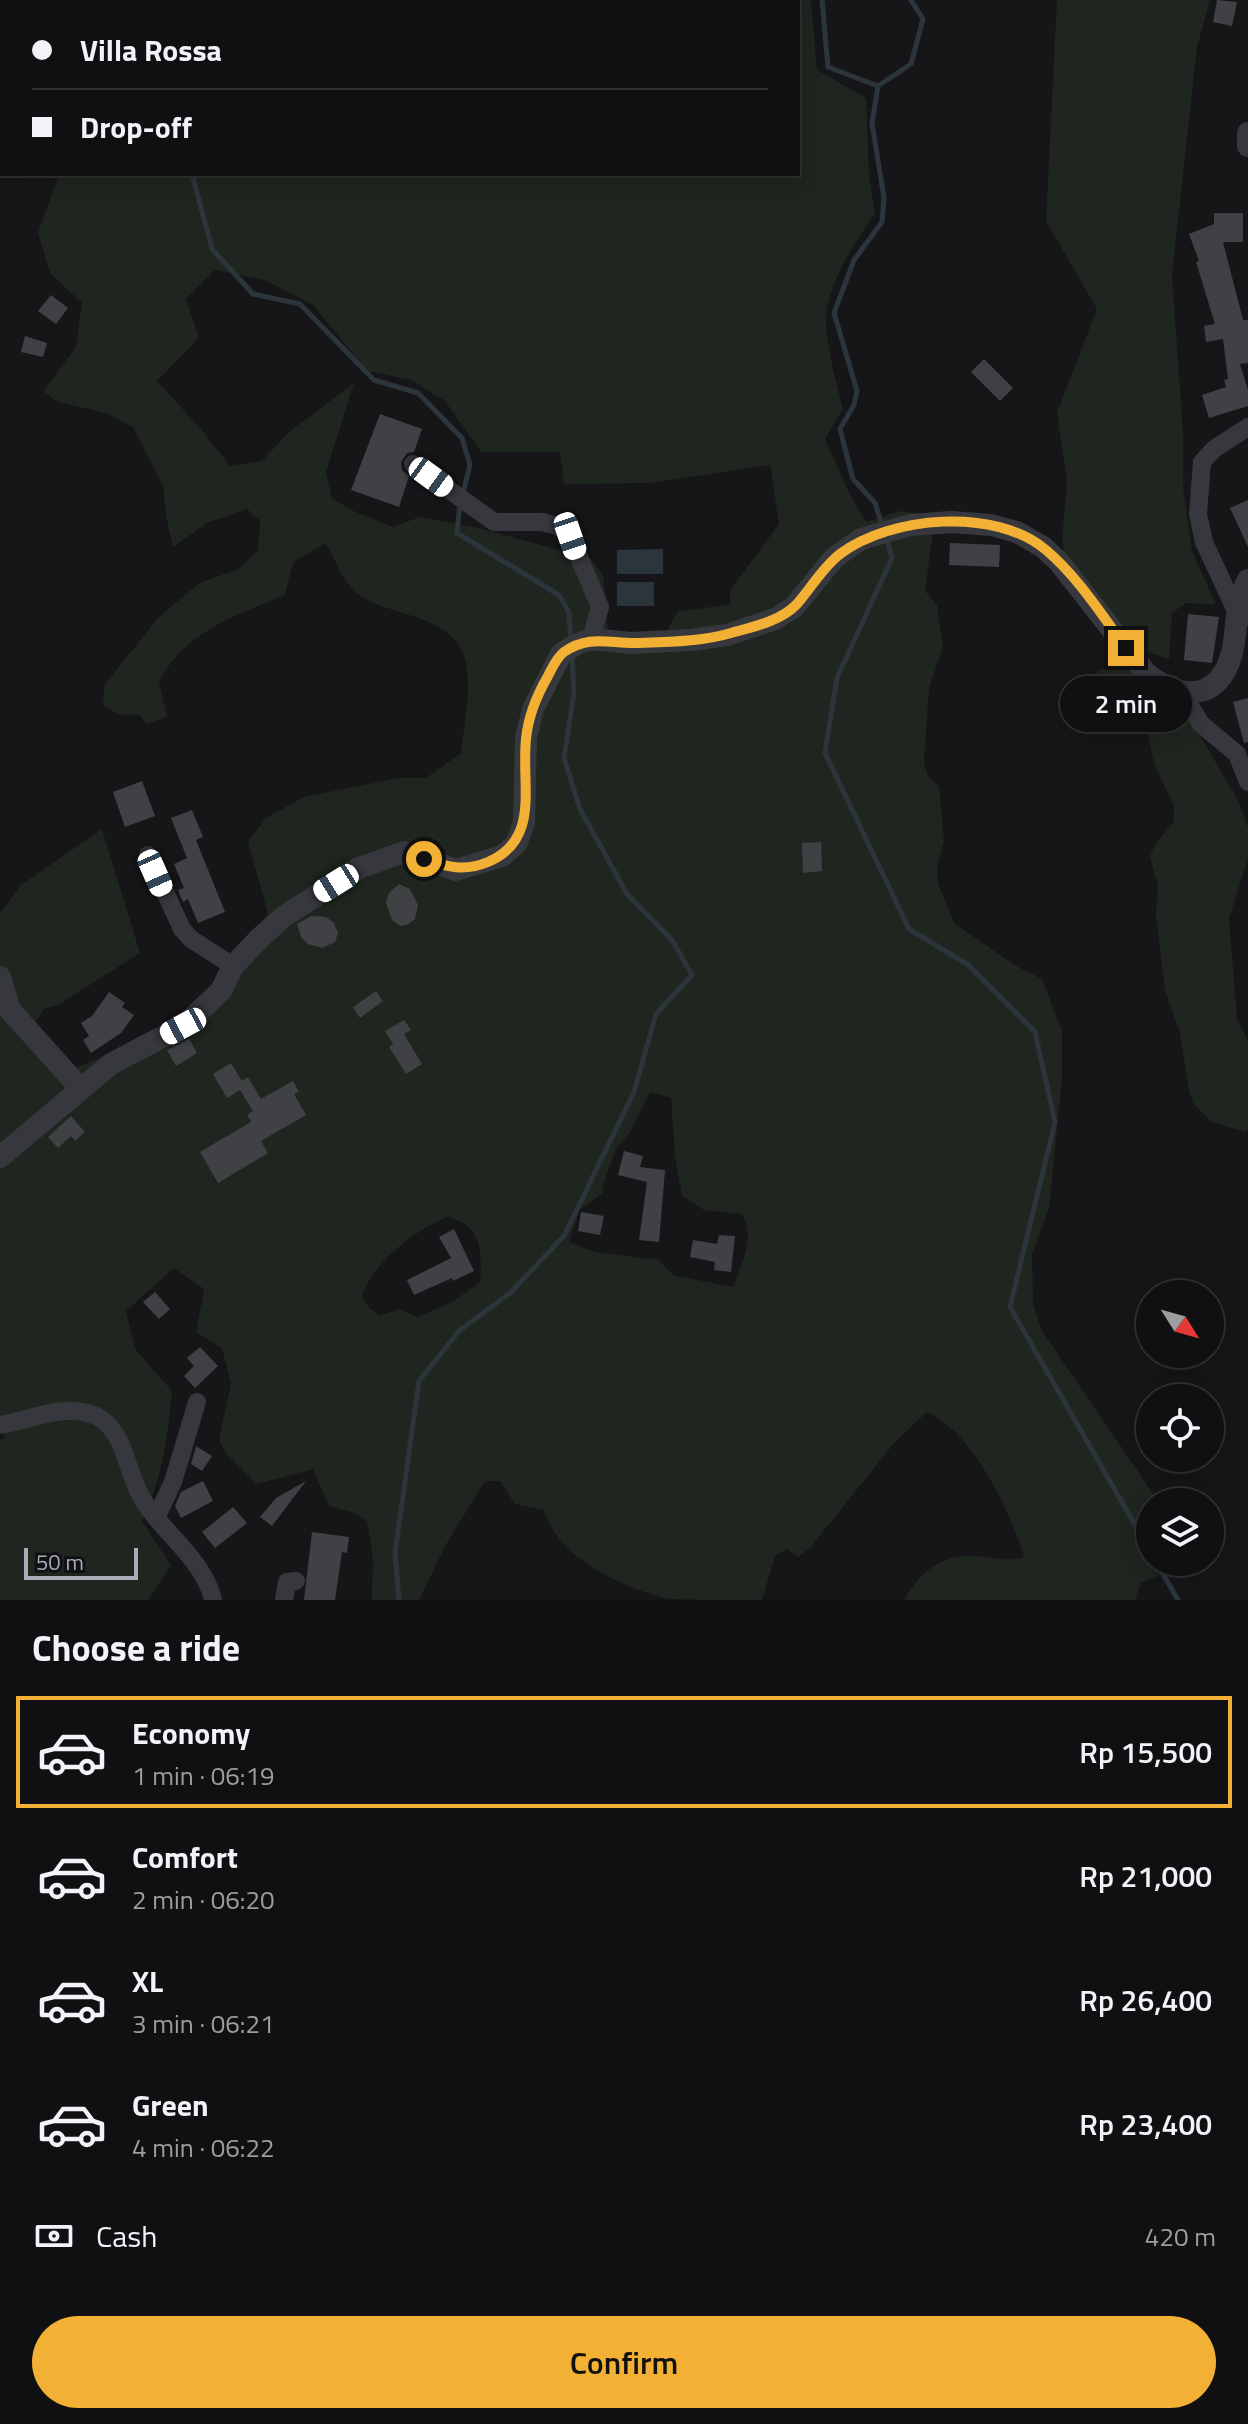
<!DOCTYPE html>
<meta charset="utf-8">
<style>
body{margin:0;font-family:"Titillium Web",sans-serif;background:#19191b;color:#f1f3f6;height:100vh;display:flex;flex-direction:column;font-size:30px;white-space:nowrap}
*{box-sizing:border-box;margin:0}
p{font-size:26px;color:#9c9d9f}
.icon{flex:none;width:44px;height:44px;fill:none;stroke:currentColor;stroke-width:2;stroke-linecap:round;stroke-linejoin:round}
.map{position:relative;height:1600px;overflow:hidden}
.panel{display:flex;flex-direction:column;background:#101012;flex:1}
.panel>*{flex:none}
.banner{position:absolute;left:0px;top:0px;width:800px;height:176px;box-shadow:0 4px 20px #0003,0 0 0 2px #303032;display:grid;align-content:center;height:176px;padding:0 32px;background:#101012}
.needle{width:52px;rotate:127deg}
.buttons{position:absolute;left:1136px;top:1280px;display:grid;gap:16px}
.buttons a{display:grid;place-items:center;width:88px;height:88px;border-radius:50%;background:#101012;box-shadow:0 4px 20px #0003,0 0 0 2px #303032;font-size:40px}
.scale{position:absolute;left:24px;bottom:20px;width:114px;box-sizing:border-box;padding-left:8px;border:4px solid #a8adb8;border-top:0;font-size:22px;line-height:28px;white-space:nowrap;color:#a8adb8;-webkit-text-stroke:6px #111113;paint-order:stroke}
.end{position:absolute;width:36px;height:36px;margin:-18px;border:10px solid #f2b134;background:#111;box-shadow:0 0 0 4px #111}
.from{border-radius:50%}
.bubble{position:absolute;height:56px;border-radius:28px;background:#101012;box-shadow:0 4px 20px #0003,0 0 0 2px #303032;font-size:26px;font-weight:600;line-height:56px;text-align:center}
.car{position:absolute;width:24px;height:48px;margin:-24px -12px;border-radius:10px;box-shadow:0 0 6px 2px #0007;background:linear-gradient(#fff 24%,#345 0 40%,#fff 0 76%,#345 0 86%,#fff 0)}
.banner b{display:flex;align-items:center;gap:28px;height:76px;font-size:30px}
.banner b+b{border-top:2px solid #303032}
.banner i{width:20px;height:20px;background:#f1f3f6}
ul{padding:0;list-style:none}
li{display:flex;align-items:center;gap:24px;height:112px;margin:0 16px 12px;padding:0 16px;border:4px solid transparent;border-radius:0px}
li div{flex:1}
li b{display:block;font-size:30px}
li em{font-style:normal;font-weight:600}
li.current{border-color:#f2b134}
li>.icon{width:72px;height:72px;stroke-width:1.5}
h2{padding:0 32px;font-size:36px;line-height:96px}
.pay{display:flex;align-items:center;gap:20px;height:88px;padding:0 32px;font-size:30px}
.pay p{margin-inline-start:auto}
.button{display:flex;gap:16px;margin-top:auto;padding:16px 32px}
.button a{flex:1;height:92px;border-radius:48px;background:#f2b134;color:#111;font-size:32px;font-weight:600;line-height:92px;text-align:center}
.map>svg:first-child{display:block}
.green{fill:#1e261f;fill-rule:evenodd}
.water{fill:#2c353c}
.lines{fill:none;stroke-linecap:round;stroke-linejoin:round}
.stream{stroke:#2c353c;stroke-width:5}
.building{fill:#404145}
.minor{stroke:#37383d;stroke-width:18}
.tertiary{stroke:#37383d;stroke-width:22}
.route{stroke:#f2b134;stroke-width:10}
</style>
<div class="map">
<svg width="1248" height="1600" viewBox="0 0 1248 1600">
<rect width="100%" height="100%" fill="#161618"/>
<g class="green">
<path d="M 44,0 L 811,0 L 817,70 L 866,98 L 869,175 L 875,213 C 856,242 833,274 827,309 C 822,334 837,383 843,409 L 825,439 L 850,495 L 866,522 L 901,511 L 935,516 L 925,591 L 937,605 L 943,647 L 929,688 L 924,762 L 928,776 L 939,786 L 944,841 L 937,868 L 938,884 L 955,924 L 1018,967 L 1042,979 L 1062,1031 L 1062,1077 L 1049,1208 L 1032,1254 L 1033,1304 L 1042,1331 L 1159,1502 L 1150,1502 L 1150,1562 L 1174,1562 L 1175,1570 L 1141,1582 L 1135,1600 L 904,1600 C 920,1574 935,1558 968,1556 C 988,1555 1004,1563 1024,1557 C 1010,1511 973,1432 927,1412 L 895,1442 L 810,1548 L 798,1557 L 787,1549 L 775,1556 L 762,1600 C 735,1600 695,1600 669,1599 C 623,1588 558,1559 544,1510 L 515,1504 L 500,1481 L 485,1481 L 445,1546 L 419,1600 L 372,1600 L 373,1558 L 367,1521 L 355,1513 L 329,1506 L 313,1469 L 257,1484 L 224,1451 L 219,1439 L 231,1384 L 222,1348 L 196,1332 L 204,1289 L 174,1268 L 126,1311 L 135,1349 L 172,1391 C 168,1438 162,1478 142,1521 L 171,1565 L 148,1600 L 0,1600 L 0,1440 L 5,1437 L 0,1425 L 0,913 L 21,885 L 102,829 L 140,953 L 58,1005 L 45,1008 L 33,1025 L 71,1070 L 136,1042 L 203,1002 L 268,914 L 248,842 L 266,818 L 304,797 L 399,778 L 426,778 L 461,753 C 464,723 475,676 461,649 C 444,616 393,615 364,598 C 344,586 336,562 326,543 L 293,562 L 285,595 C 236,615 184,632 159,682 L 167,717 L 146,724 L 140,715 L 118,714 L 103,705 L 105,684 L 159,617 L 199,583 L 239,569 L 258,550 L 260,521 L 247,509 L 207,523 L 173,547 L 166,516 L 163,486 L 133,427 L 106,413 L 58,402 L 43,391 L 76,347 L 82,303 L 50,273 L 38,233 L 59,174 L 798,174 L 798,2 ZM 215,270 L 265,280 L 313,305 L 367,371 L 411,380 L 445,401 L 481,452 L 560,452 L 564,484 L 650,483 L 770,465 L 779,524 L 730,590 L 730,605 L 678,611 L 663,637 L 608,632 L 603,575 L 591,559 L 479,528 L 420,517 L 393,527 L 351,510 L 332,498 L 326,472 L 354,383 L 289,432 L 262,461 L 230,466 L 201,429 L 157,381 L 199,338 L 186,299 ZM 650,1092 L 671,1098 L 675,1155 L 682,1196 L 704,1210 L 742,1214 C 756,1237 741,1265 733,1287 L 673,1275 L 659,1260 L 595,1252 L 569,1242 L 580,1209 L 603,1193 L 603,1185 L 616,1149 L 630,1132 ZM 447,1217 C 482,1224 482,1252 480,1282 L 454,1301 L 417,1317 L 399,1309 L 380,1316 L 368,1307 L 362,1295 C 376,1260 413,1232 447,1217 Z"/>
<polygon points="1057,0 1210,0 1197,47 1172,275 1183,433 1183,487 1192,551 1216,604 1186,603 1172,613 1169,659 1143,650 1073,579 1062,542 1067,481 1057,413 1097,309 1046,221"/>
<polygon points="1113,665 1144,673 1174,691 1240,804 1248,828 1248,859 1229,918 1237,1019 1248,1041 1248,1130 1245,1132 1212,1122 1193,1103 1189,1091 1180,1032 1165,991 1156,915 1158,886 1150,857 1155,844 1174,822 1174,806 1155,766 1145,723 1096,672"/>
</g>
<g class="water">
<polygon points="663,549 663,574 617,574 617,550"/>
<rect x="617" y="582" width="37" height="24"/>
</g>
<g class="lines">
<g class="stream">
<polyline points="822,0 828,67 878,86"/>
<polyline points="191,2 191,0"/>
<polyline points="192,174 212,249 253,294 300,304 374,380 418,393 462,438 470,465 463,493"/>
<polyline points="460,503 457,533 559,595 569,612 571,640"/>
<polyline points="883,528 875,503 853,479 840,429 854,405 857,391 834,313 854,260 882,222 884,198 872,123 878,86 911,64 923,19 911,0"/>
<polyline points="886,537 892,558 837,678 825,753 909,929 967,964 1035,1032 1055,1122 1010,1307 1150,1551"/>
<polyline points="1156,1562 1178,1600"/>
<polyline points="399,1600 395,1553 419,1381 459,1331 510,1293 564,1236 634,1092 656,1014 692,975 672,940 627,894 580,809 564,758 574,692 572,654"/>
</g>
</g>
<g class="building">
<polygon points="1217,0 1237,2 1232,26 1213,22"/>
<polygon points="1214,213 1243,213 1243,242 1223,242 1243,320 1248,320 1248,363 1240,364 1248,390 1248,406 1209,418 1202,395 1226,387 1224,380 1228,379 1223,339 1206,342 1204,326 1215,324 1196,262 1199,261 1189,234 1214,224"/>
<polygon points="51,295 68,308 56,324 38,311"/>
<polygon points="25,336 47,343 43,357 21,352"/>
<polygon points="984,359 1013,388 1000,401 971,372"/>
<polygon points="380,414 422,429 414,452 407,453 401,462 402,470 409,476 399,507 351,490"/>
<polygon points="1248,500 1248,547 1230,508"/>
<polygon points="950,543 1000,545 999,567 949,565"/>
<polygon points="1188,614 1219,617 1212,663 1184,660"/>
<polygon points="1248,698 1248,742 1244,743 1233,702"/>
<polygon points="142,781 155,816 125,827 113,792"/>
<polygon points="192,810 203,837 196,840 225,912 198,923 188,899 183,902 178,890 184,888 174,864 187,858 171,818"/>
<polygon points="821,842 822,871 803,873 802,843"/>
<polygon points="399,884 410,889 418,905 415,919 407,925 400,926 392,920 386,903 389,893"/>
<polygon points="311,916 326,917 334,923 338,933 335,942 322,948 308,944 301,937 297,924"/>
<polygon points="376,991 383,1001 360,1018 353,1007"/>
<polygon points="109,992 125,1003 122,1007 134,1015 121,1033 91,1053 83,1040 89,1036 81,1023 92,1016"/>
<polygon points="404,1020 411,1030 404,1034 422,1064 406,1074 389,1047 393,1044 385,1031"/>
<polygon points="189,1039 197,1053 176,1066 167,1050"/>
<polygon points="231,1063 242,1081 248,1077 261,1099 293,1081 299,1092 294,1094 306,1115 261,1141 268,1153 218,1183 200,1152 251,1122 247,1115 253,1111 240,1090 227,1098 213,1074"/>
<polygon points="71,1116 85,1132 75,1141 71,1136 58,1148 48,1137"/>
<polygon points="624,1151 643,1156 640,1167 665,1170 659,1242 639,1240 647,1182 618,1175"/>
<polygon points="581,1212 604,1216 600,1235 578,1231"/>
<polygon points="454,1229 474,1271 453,1281 452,1278 414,1295 407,1280 451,1258 439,1237"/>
<polygon points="719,1235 735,1236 731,1272 714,1270 715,1262 690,1257 693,1240 717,1244"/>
<polygon points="155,1292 170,1309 159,1319 143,1302"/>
<polygon points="200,1347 218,1366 195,1388 184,1376 194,1366 187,1358"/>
<polygon points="196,1446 212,1456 202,1471 191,1464"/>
<polygon points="203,1481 213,1501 181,1518 175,1506 181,1492"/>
<polygon points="306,1481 272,1526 260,1517 276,1498"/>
<polygon points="233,1507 247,1523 215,1548 202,1532"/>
<polygon points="312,1532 349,1537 347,1553 342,1552 335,1600 304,1600"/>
</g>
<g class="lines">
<g class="minor">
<polyline points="1248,427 1214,449 1202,462 1198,514 1204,542 1236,611 1248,617"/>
<polyline points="413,464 494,522 542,522 558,526 570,536 600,607 591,639"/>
<polyline points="1183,694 1201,724 1237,754 1248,782"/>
<polyline points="148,855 182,929 191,939 233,966"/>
<path d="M 0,1425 C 32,1420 63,1402 96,1416 C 125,1429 127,1475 143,1500 C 164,1534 204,1560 213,1600"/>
<polyline points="156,1518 173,1482 197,1402"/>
<polyline points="284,1600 287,1582 296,1581"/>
</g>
<g class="tertiary">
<polyline points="1248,133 1248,146"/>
<polyline points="0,977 10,1010 80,1088"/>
<path d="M 0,1157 L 111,1064 L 183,1026 L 221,991 L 233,966 L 260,938 L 283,917 L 359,868 L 404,852 L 456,870 L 502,856 L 516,844 L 524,823 L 526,738 L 533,709 L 561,654 L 577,644 L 591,639 L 631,643 L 691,640 L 727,635 L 775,619 L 794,607 L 834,558 L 861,539 L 910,525 L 952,522 L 991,525 L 1017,532 L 1043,547 L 1059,562 L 1146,673 C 1180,700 1218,703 1232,653 C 1238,627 1234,604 1248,580"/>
</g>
</g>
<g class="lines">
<path class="route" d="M 424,859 C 448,867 464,872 488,862 C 541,839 521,786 526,739 C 528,718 537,695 548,676 C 552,668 557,657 564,652 C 588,635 608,643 634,643 C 665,642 701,642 731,633 C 753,627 781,621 797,604 C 811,588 823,567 840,554 C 891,516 995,507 1046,550 C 1077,576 1102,615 1126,648"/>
</g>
</svg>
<div class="buttons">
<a><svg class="needle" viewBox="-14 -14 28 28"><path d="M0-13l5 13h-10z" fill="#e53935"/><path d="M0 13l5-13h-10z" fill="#9c9d9f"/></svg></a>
<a><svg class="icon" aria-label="locate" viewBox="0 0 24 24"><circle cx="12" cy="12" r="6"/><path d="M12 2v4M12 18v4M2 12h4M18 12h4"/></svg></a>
<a><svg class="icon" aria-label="layers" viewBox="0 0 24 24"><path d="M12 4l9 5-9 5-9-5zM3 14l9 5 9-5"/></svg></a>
</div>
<div class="scale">50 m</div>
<i class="end from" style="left:424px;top:859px"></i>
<i class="end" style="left:1126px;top:648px"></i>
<div class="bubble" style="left:1060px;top:676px;width:132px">2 min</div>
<i class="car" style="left:431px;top:477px;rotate:126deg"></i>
<i class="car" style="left:570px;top:536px;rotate:161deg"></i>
<i class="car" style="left:155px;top:873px;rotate:156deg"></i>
<i class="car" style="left:336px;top:883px;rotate:238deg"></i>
<i class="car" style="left:183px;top:1026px;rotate:242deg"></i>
<div class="banner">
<b><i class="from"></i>Villa Rossa</b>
<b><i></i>Drop-off</b>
</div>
</div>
<section class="panel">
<h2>Choose a ride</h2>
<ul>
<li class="current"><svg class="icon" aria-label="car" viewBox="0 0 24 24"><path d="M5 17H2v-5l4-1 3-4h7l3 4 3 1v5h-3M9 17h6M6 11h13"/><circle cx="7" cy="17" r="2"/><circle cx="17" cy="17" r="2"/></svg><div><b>Economy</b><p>1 min · 06:19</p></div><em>Rp 15,500</em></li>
<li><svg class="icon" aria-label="car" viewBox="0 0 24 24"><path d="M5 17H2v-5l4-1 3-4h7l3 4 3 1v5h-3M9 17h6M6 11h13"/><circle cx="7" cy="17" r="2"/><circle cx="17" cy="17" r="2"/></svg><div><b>Comfort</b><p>2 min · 06:20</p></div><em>Rp 21,000</em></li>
<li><svg class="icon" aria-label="car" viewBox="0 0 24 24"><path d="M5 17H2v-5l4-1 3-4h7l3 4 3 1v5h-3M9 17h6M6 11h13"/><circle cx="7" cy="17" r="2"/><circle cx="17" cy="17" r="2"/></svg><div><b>XL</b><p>3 min · 06:21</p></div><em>Rp 26,400</em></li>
<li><svg class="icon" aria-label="car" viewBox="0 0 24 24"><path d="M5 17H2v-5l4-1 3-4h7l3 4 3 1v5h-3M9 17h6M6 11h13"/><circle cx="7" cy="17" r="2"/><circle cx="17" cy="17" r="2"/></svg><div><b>Green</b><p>4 min · 06:22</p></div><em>Rp 23,400</em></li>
</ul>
<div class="pay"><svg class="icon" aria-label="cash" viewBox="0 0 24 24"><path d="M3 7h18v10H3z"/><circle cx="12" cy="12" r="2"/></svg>Cash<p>420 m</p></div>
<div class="button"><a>Confirm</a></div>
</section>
